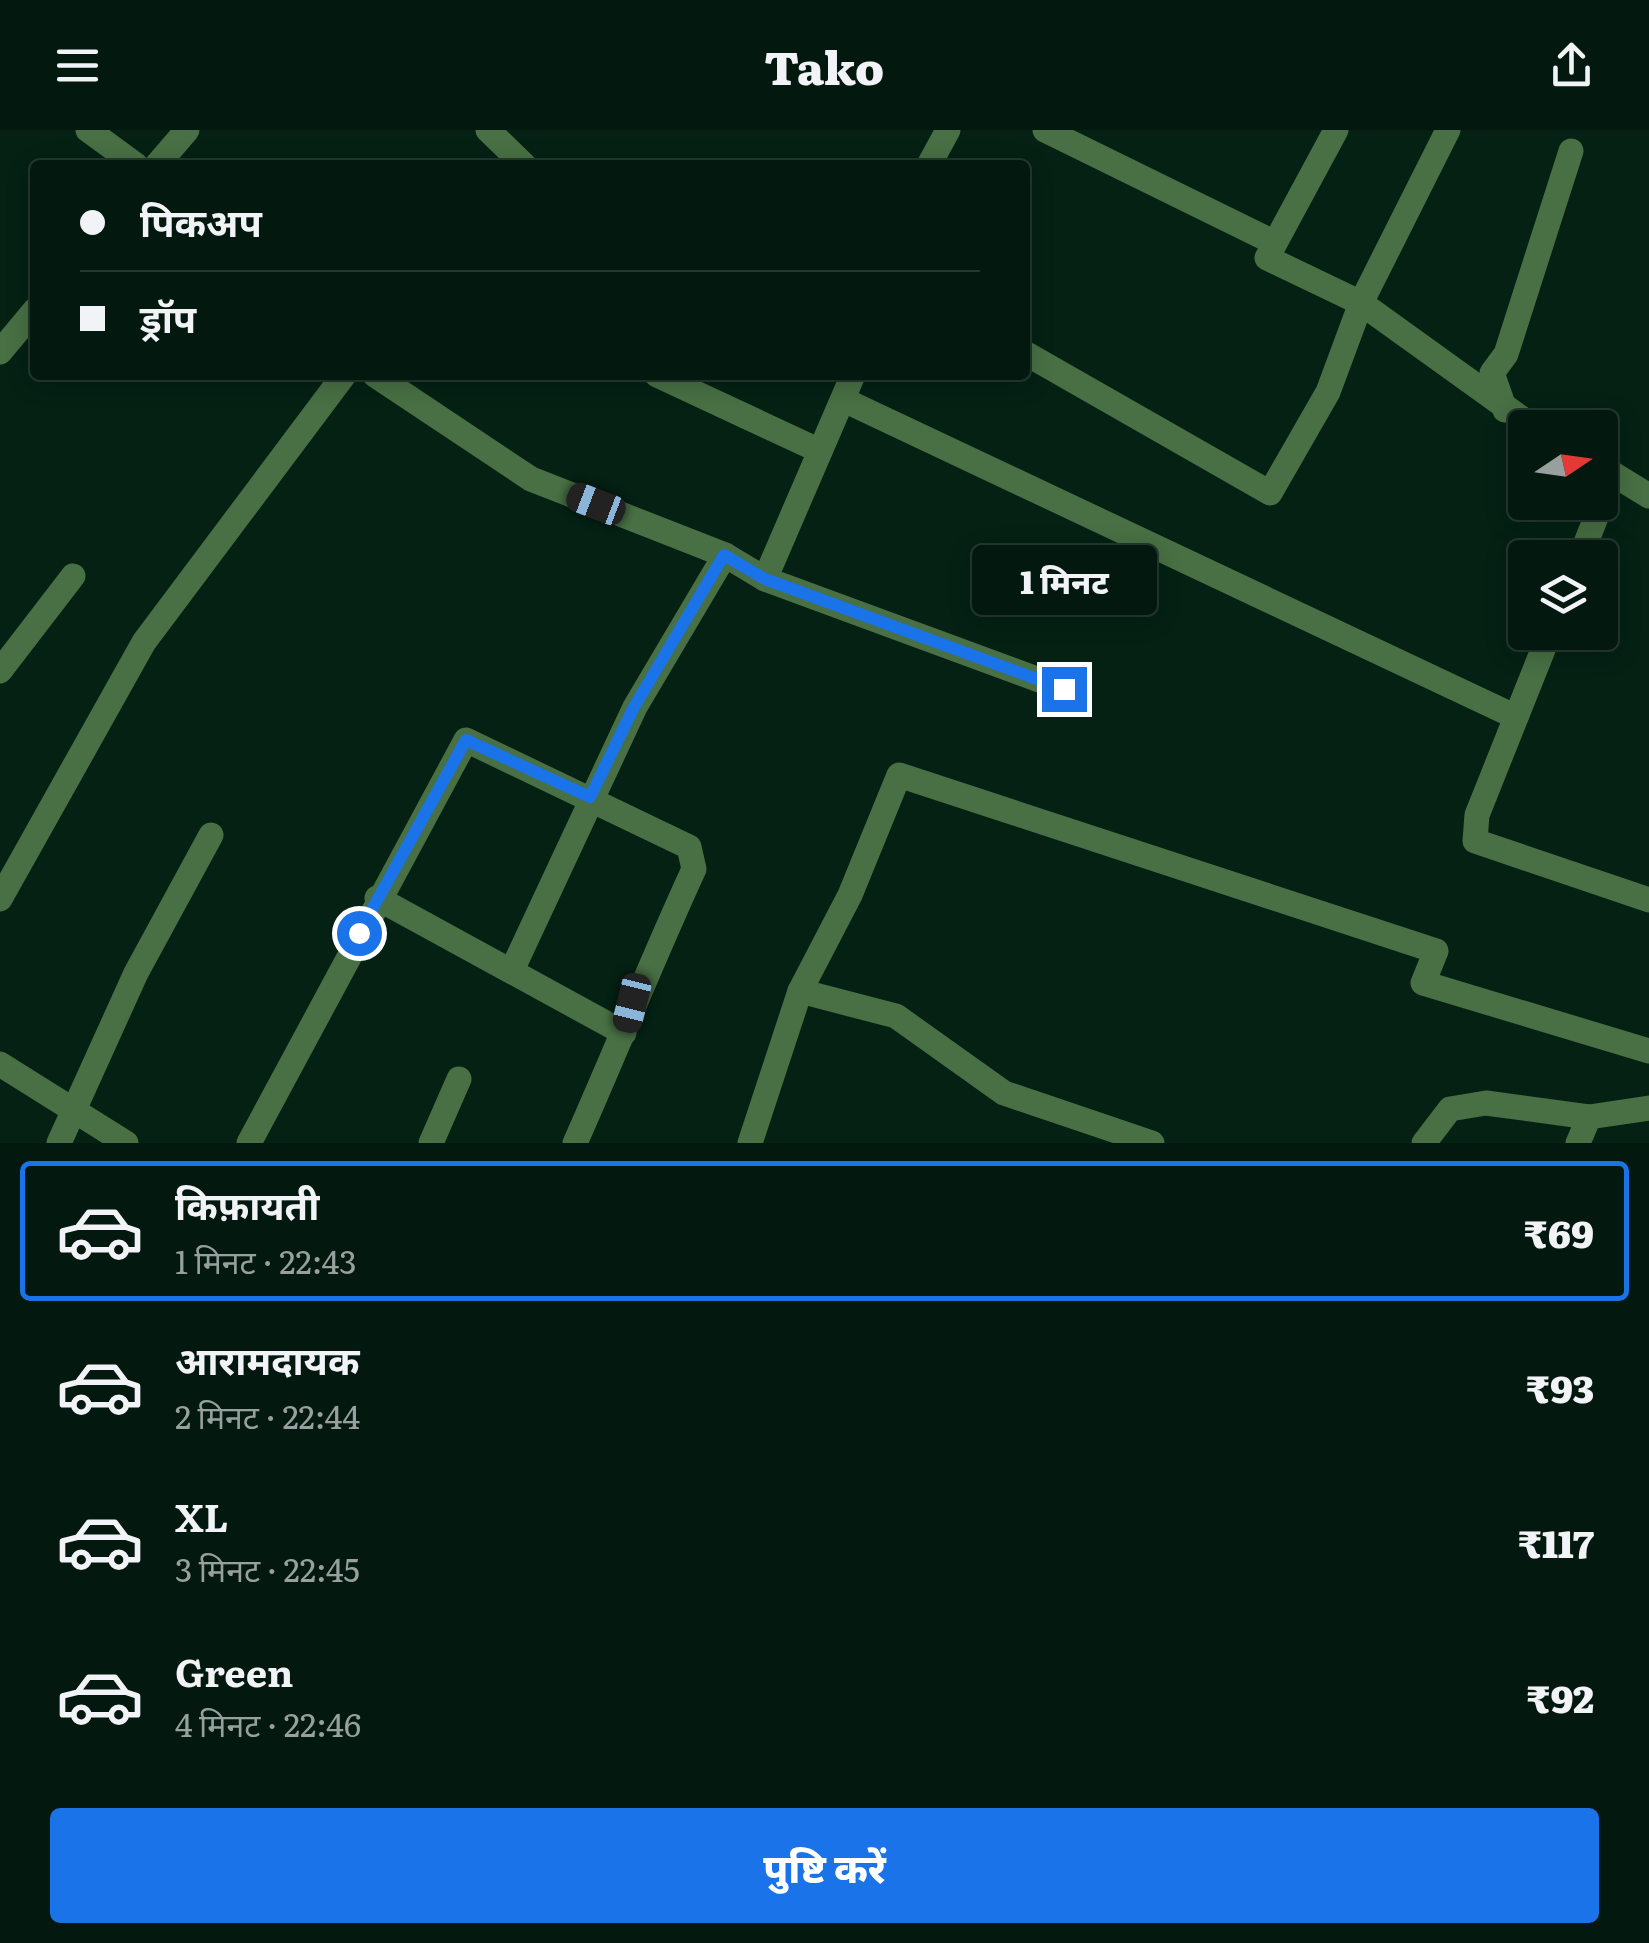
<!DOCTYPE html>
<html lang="hi">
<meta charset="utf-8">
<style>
body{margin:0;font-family:Literata,"Noto Sans Devanagari",serif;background:#11261d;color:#f1f3f6;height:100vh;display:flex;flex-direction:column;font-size:38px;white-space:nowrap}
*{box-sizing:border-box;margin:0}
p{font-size:32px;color:#97a09e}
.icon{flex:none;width:55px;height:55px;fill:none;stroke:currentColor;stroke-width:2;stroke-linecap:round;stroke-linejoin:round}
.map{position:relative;height:1013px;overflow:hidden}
.sheet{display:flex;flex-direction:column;background:#03190f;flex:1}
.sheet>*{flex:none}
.top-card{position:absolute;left:30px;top:30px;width:1000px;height:220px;border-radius:10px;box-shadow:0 5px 25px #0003,0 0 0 2px #24382f;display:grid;align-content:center;height:220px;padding:0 50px;background:#03190f}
.needle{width:65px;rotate:77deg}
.tools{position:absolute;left:1508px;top:280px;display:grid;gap:20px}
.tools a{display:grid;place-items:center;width:110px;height:110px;border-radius:10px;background:#03190f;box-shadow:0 5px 25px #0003,0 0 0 2px #24382f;font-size:50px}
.end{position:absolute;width:45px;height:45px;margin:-22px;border:12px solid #1a73e8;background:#fff;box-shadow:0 0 0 5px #fff}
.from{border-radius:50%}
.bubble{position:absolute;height:70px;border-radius:10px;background:#03190f;box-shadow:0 5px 25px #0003,0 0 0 2px #24382f;font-size:32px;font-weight:800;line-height:70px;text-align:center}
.car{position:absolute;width:30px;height:60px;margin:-30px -15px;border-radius:12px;box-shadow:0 0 8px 2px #0007;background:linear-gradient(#222 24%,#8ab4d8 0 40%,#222 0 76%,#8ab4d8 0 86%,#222 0)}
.top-card b{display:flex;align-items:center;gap:35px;height:95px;font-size:38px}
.top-card b+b{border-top:2px solid #24382f}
.top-card i{width:25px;height:25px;background:#f1f3f6}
ul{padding:18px 0 0;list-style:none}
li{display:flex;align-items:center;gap:30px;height:140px;margin:0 20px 15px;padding:0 30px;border:5px solid transparent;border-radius:10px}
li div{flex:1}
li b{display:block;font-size:38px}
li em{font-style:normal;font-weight:800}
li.current{border-color:#1a73e8}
li>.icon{width:90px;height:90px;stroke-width:1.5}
.cta{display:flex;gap:20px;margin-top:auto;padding:20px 50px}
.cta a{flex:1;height:115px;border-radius:10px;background:#1a73e8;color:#fff;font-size:40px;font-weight:800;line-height:115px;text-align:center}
header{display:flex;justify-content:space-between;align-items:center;height:130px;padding:0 50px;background:#03190f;font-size:45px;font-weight:800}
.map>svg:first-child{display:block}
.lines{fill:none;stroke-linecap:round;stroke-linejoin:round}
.minor{stroke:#487044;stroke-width:25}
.tertiary{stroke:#487044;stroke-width:25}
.route{stroke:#1a73e8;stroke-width:12}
</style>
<header><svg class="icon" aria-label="menu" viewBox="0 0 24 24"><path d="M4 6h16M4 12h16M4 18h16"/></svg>Tako<svg class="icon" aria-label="share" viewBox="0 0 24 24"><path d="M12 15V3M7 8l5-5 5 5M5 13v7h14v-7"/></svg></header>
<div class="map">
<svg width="1649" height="1013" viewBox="0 0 1649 1013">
<rect width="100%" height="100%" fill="#042114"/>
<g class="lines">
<g class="minor">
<polyline points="88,0 136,35"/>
<polyline points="488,0 524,35"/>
<polyline points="1045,0 1273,112"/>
<polyline points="1336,0 1267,128 1361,173 1535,298"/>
<polyline points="929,35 948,0"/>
<polyline points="1025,223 1270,363 1328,262 1361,173 1448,0"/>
<polyline points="375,245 531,349 725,425"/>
<polyline points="657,245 820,321"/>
<polyline points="844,270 1516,587"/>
<polyline points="1505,280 1492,243 1506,224 1571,21"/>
<polyline points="1600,336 1649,366"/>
<polyline points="1580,428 1613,344"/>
<polyline points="765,449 1064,559"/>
<polyline points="1550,502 1477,685 1475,711 1649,770"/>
<polyline points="0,541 73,446"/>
<polyline points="377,768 624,903"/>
<polyline points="0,769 144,512 344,245"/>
<polyline points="513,838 635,577 725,425 765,449 853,245"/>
<polyline points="800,861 896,886 1004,963 1152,1013"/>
<polyline points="0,934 126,1013"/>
<polyline points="59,1013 136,843 211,705"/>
<path d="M 249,1013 L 466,610 L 689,717 L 694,739 C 652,830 616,921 575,1013"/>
<polyline points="431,1013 459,949"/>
<polyline points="750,1013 800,861 850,765 899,645 1436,821 1423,853 1649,921"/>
<polyline points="1424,1013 1450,979 1486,973 1589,987 1649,978"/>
<polyline points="1578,1013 1589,987"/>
</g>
<g class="tertiary">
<polyline points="157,35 187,0"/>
<polyline points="0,222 35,180"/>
</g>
</g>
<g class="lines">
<polyline class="route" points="359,803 466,610 590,667 634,577 724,425 765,449 1064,559"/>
</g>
</svg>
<div class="tools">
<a><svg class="needle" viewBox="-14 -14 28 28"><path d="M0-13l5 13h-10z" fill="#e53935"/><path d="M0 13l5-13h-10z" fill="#97a09e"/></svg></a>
<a><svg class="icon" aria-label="layers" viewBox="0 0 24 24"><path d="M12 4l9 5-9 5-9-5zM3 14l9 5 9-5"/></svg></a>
</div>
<i class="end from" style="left:359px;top:803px"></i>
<i class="end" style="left:1064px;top:559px"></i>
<div class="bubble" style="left:972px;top:415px;width:185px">1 मिनट</div>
<i class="car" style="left:596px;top:374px;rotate:291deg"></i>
<i class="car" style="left:632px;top:873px;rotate:194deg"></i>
<div class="top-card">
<b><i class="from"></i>पिकअप</b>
<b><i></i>ड्रॉप</b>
</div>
</div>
<section class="sheet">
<ul>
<li class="current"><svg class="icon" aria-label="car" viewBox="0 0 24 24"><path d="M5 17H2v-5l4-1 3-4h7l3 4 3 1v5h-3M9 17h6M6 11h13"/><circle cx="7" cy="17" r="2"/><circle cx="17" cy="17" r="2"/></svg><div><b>किफ़ायती</b><p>1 मिनट · 22:43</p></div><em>₹69</em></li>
<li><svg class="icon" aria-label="car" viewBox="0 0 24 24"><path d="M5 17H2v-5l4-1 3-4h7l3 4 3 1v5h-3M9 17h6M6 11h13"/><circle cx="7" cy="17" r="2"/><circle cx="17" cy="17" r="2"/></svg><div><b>आरामदायक</b><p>2 मिनट · 22:44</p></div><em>₹93</em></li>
<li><svg class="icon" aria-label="car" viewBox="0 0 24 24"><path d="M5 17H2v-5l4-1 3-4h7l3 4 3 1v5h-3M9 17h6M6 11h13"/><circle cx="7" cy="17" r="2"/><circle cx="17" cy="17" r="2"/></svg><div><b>XL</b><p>3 मिनट · 22:45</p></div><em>₹117</em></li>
<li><svg class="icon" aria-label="car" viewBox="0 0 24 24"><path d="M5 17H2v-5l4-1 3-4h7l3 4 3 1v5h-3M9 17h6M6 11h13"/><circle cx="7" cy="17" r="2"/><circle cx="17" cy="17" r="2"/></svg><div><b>Green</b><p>4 मिनट · 22:46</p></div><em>₹92</em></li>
</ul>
<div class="cta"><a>पुष्टि करें</a></div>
</section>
